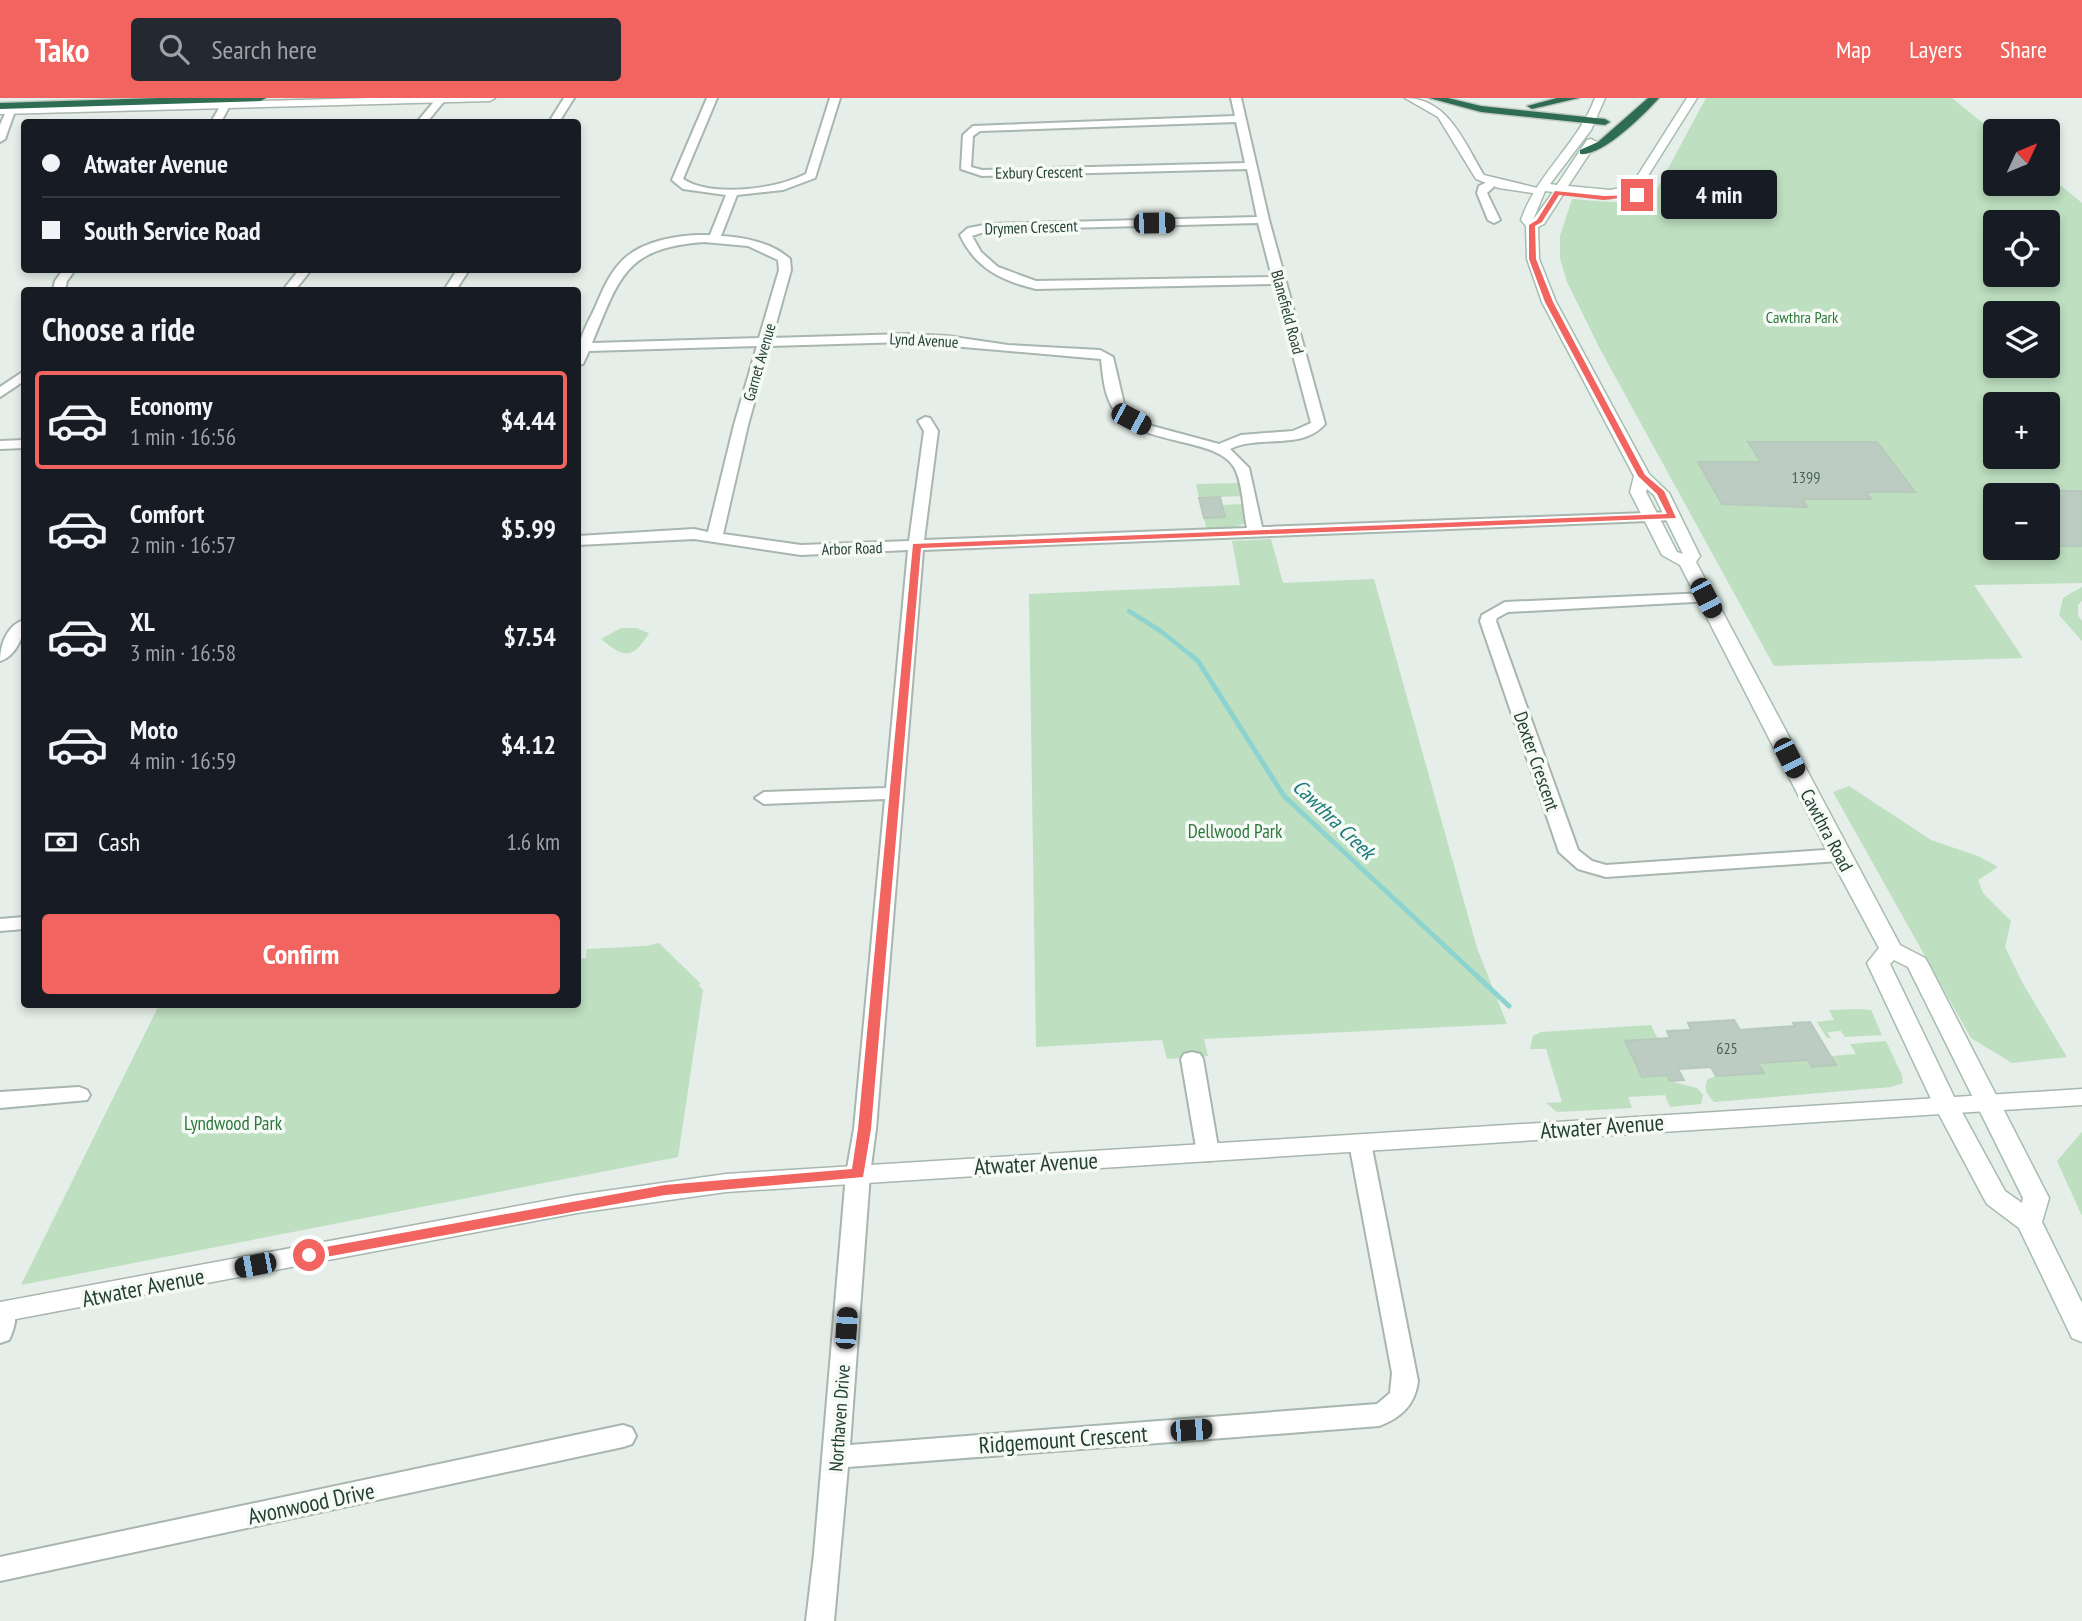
<!DOCTYPE html>
<meta charset="utf-8">
<style>
body{margin:0;font-family:"PT Sans Narrow",sans-serif;background:#242831;color:#f1f3f6;height:100vh;display:flex;flex-direction:column;font-size:26px;white-space:nowrap}
*{box-sizing:border-box;margin:0}
p{font-size:23px;color:#9ea1a6}
.icon{flex:none;width:38px;height:38px;fill:none;stroke:currentColor;stroke-width:2;stroke-linecap:round;stroke-linejoin:round}
.map{position:relative;flex:1;overflow:hidden}
.side{position:absolute;left:21px;top:189px;width:560px;height:721px;display:flex;flex-direction:column;background:#171b24;border-radius:7px;box-shadow:0 4px 10px #0003}
.side>*{flex:none}
.hud{position:absolute;left:21px;top:21px;width:560px;height:154px;border-radius:7px;box-shadow:0 4px 10px #0003;display:grid;align-content:center;height:154px;padding:0 21px;background:#171b24}
.needle{width:46px;rotate:46deg}
.controls{position:absolute;left:1983px;top:21px;display:grid;gap:14px}
.controls a{display:grid;place-items:center;width:77px;height:77px;border-radius:7px;background:#171b24;box-shadow:0 4px 10px #0003;font-size:35px}
.end{position:absolute;width:32px;height:32px;margin:-16px;border:9px solid #f2645f;background:#fff;box-shadow:0 0 0 4px #fff}
.from{border-radius:50%}
.bubble{position:absolute;height:49px;border-radius:7px;background:#171b24;box-shadow:0 4px 10px #0003;font-size:23px;font-weight:800;line-height:49px;text-align:center}
.car{position:absolute;width:21px;height:42px;margin:-21px -10px;border-radius:9px;box-shadow:0 0 5px 2px #0007;background:linear-gradient(#222 24%,#8ab4d8 0 40%,#222 0 76%,#8ab4d8 0 86%,#222 0)}
.hud b{display:flex;align-items:center;gap:24px;height:66px;font-size:26px}
.hud b+b{border-top:2px solid #363941}
.hud i{width:18px;height:18px;background:#f1f3f6}
ul{padding:0;list-style:none}
li{display:flex;align-items:center;gap:21px;height:98px;margin:0 14px 10px;padding:0 7px;border:4px solid transparent;border-radius:7px}
li div{flex:1}
li b{display:block;font-size:26px}
li em{font-style:normal;font-weight:800}
li.current{border-color:#f2645f}
li>.icon{width:63px;height:63px;stroke-width:1.5}
h2{padding:0 21px;font-size:32px;line-height:84px}
.pay{display:flex;align-items:center;gap:18px;height:77px;padding:0 21px;font-size:26px}
.pay p{margin-inline-start:auto}
.button{display:flex;gap:14px;margin-top:auto;padding:14px 21px}
.button a{flex:1;height:80px;border-radius:7px;background:#f2645f;color:#fff;font-size:28px;font-weight:800;line-height:80px;text-align:center}
header{display:flex;align-items:center;gap:42px;box-sizing:border-box;height:98px;padding:0 35px;background:#f2645f;color:#fff}
header strong{font-size:33px}
nav{display:flex;gap:38px;margin-inline-start:auto;font-size:24px}
.search{width:490px;height:63px;background:#242831;display:flex;align-items:center;gap:18px;box-sizing:border-box;padding:0 24px;border-radius:7px;color:#9ea1a6;font-size:26px}
.map>svg:first-child{display:block}
.green{fill:#bedfc0;fill-rule:evenodd}
.lines{fill:none;stroke-linecap:round;stroke-linejoin:round}
.stream-far1{stroke:#8dd3cf;stroke-width:4.5}
.stream{stroke:#8dd3cf;stroke-width:5}
.building{fill:#bdccc3;stroke:#b7c8bd;stroke-width:2}
.minor-casing{stroke:#a7b6ae;stroke-width:4}
.tertiary-casing{stroke:#a7b6ae;stroke-width:3}
.secondary-casing{stroke:#a6bdb0;stroke-width:3}
.motorway-casing{stroke:#c2cac6;stroke-width:3}
.minor{fill:#fff;fill-rule:evenodd}
.tertiary{fill:#fff;fill-rule:evenodd}
.secondary{fill:#fff;fill-rule:evenodd}
.motorway{fill:#2f6d53;fill-rule:evenodd}
.route{fill:#f2645f}
.labels{text-anchor:middle;dominant-baseline:central;stroke-width:7;stroke-linejoin:round;paint-order:stroke}
.far-street-label{font-size:16px;fill:#244033;stroke:#f6faf7}
.far-park-label{font-size:16px;fill:#2d783b;stroke:#f6faf7}
.number-label{font-size:16px;fill:#4a6357}
.street-label{font-size:19px;fill:#244033;stroke:#f6faf7}
.park-label{font-size:19px;fill:#2d783b;stroke:#f6faf7}
.water-label{font-size:21px;font-style:italic;fill:#1d7d79;stroke:#f6faf7}
.near-street-label{font-size:23px;fill:#244033;stroke:#f6faf7}
</style>
<header>
<strong>Tako</strong>
<div class="search"><svg class="icon" aria-label="search" viewBox="0 0 24 24"><circle cx="10" cy="10" r="6"/><path d="M15 15l6 6"/></svg>Search here</div>
<nav><a>Map</a><a>Layers</a><a>Share</a></nav>
</header>
<div class="map">
<svg width="2082" height="1523" viewBox="0 0 2082 1523">
<rect width="100%" height="100%" fill="#e5eee8"/>
<g class="green">
<path d="M 1706,0 L 1952,0 L 1995,35 L 1995,86 L 2048,86 L 2048,77 L 2082,105 L 2082,485 L 1974,487 L 2023,560 L 1774,568 L 1600,251 L 1567,184 L 1560,160 L 1560,138 L 1572,101 C 1600,103 1634,110 1657,91 ZM 1995,124 L 2048,124 L 2048,177 L 1995,177 ZM 1995,215 L 2048,215 L 2048,268 L 1995,268 ZM 1995,306 L 2048,306 L 2048,359 L 1995,359 ZM 1995,397 L 2048,397 L 2048,450 L 1995,450 Z"/>
<polygon points="1240,385 1242,398 1199,400 1196,386"/>
<polygon points="1243,406 1245,425 1230,431 1207,432 1204,420 1222,407"/>
<polygon points="1271,441 1283,485 1374,481 1477,850 1507,926 1204,941 1208,958 1167,961 1162,942 1036,949 1029,496 1240,487 1232,443"/>
<polygon points="2082,489 2082,503 2078,507 2078,518 2082,523 2082,543 2059,517 2063,500"/>
<path d="M 621,530 L 636,530 L 649,535 C 633,561 625,561 601,541 Z"/>
<polygon points="1849,688 1931,742 1978,758 1998,769 1978,782 1983,795 2011,823 2005,849 2022,884 2067,959 2012,965 1971,940 1833,694"/>
<polygon points="659,845 701,886 698,887 703,892 678,1059 21,1187 159,907 578,906 578,861 586,860 587,851 646,848"/>
<polygon points="1860,911 1871,912 1882,937 1845,939 1841,933 1827,934 1831,940 1827,940 1817,924 1834,922 1829,912"/>
<polygon points="1651,927 1658,941 1625,944 1642,978 1667,977 1670,983 1697,990 1703,997 1701,1006 1670,1009 1665,997 1628,999 1632,1010 1557,1014 1546,1005 1562,1004 1546,951 1530,951 1533,938 1541,934"/>
<path d="M 1886,943 L 1902,977 L 1903,985 L 1891,989 L 1714,1004 C 1706,995 1703,992 1708,981 L 1716,978 L 1763,975 L 1758,965 L 1808,962 L 1835,967 L 1831,958 L 1856,956 L 1850,946 Z"/>
<polygon points="2082,1034 2082,1118 2057,1063"/>
</g>
<g class="lines">
<polyline class="stream-far1" points="1129,513 1162,534 1193,559"/>
<polyline class="stream" points="1191,557 1198,563 1284,698 1509,908"/>
</g>
<g class="building">
<polygon points="1748,344 1877,344 1915,394 1866,394 1871,401 1802,401 1807,409 1722,406 1698,364 1761,364"/>
<polygon points="2048,393 2082,393 2082,448 2054,448 2048,440"/>
<polygon points="1220,399 1225,419 1204,420 1199,400"/>
<polygon points="1734,922 1740,932 1795,928 1793,925 1810,924 1836,967 1812,969 1808,962 1758,965 1764,975 1716,978 1711,969 1678,971 1684,982 1670,983 1667,977 1642,979 1625,943 1670,940 1667,933 1691,932 1688,925"/>
</g>
<g class="lines">
<g class="minor-casing">
<g id="minor">
<polygon points="437,0 446,1 427,24 417,24"/>
<polygon points="564,0 574,0 559,24 549,24"/>
<path d="M 707,0 L 717,0 L 683,81 C 712,100 776,91 806,76 L 830,0 L 840,0 L 815,80 L 783,92 L 737,97 L 721,138 C 744,139 773,145 790,161 L 791,172 L 772,240 L 906,236 L 947,238 L 1008,247 L 1100,252 L 1113,259 L 1124,306 L 1137,320 L 1152,328 L 1219,346 L 1241,337 L 1293,333 L 1311,325 L 1274,186 L 1036,191 C 1002,183 975,170 960,137 L 968,130 L 990,126 L 1257,119 L 1247,71 L 982,78 L 961,71 L 963,37 L 973,28 L 1235,18 L 1231,0 L 1241,0 L 1269,122 L 1325,326 C 1302,353 1259,336 1230,351 L 1249,370 L 1262,429 L 1673,414 L 1680,418 L 1673,422 L 923,452 L 876,1031 L 870,1076 L 850,1347 L 1377,1306 L 1390,1295 L 1392,1275 L 1349,1045 L 1352,1039 L 1360,1037 L 1368,1039 L 1371,1045 L 1418,1283 C 1415,1307 1401,1320 1379,1328 L 848,1369 L 834,1523 L 806,1523 L 814,1456 L 846,1076 L 854,1031 L 885,701 L 764,706 L 755,700 L 764,694 L 886,690 L 908,452 L 801,457 L 694,441 L 578,447 L 578,438 L 694,431 L 708,434 L 734,327 L 757,248 L 589,253 L 583,266 L 578,267 C 578,242 583,234 594,212 C 601,196 608,178 620,165 C 640,142 681,136 710,137 L 726,97 L 683,91 L 672,82 ZM 1236,24 L 1245,65 L 982,72 L 971,69 L 973,38 L 980,33 ZM 1258,125 L 1272,179 L 1036,183 L 998,169 L 981,154 L 972,138 L 990,132 ZM 704,144 L 748,148 L 778,162 L 779,172 L 759,240 L 592,245 C 620,178 625,150 704,144 ZM 906,244 L 1101,261 C 1103,278 1104,299 1115,313 C 1141,349 1219,338 1235,371 C 1243,387 1243,412 1247,430 L 924,442 L 938,333 L 930,320 L 925,319 L 918,323 L 924,333 L 909,443 L 801,447 L 723,436 L 748,327 L 770,248 Z"/>
<polygon points="222,5 230,7 221,24 211,24"/>
<polygon points="7,11 15,13 5,41 0,44 0,27"/>
<polygon points="1494,81 1499,84 1487,95 1500,122 1494,125 1488,122 1477,95 1479,88"/>
<polygon points="63,172 75,172 67,183 65,192 53,192 55,183"/>
<polygon points="299,172 311,172 295,192 283,192"/>
<polygon points="457,172 469,172 456,192 444,192"/>
<polygon points="24,273 24,283 0,299 0,289"/>
<polygon points="24,342 24,350 0,351 0,343"/>
<polygon points="1706,495 1712,497 1714,500 1712,503 1508,514 1497,520 1496,523 1578,752 1592,763 1606,767 1839,751 1849,757 1839,763 1606,779 1578,771 1559,754 1480,523 1482,517 1505,504"/>
<path d="M 24,522 C 25,537 16,558 0,563 C 0,547 7,527 24,522 Z"/>
<polygon points="24,819 24,831 0,833 0,821"/>
<polygon points="1192,954 1200,956 1203,961 1219,1055 1216,1061 1208,1063 1200,1061 1197,1055 1181,961 1184,956"/>
<polygon points="79,989 87,992 90,997 87,1002 0,1010 0,994"/>
<path d="M 4,1204 L 13,1207 C 18,1218 14,1232 9,1242 L 0,1245 L 0,1206 Z"/>
<polygon points="623,1327 632,1330 636,1338 632,1346 623,1349 0,1483 0,1459"/>
</g>
</g>
<g class="tertiary-casing">
<g id="tertiary">
<polygon points="371,0 495,0 490,3 0,16 0,10"/>
<path d="M 1405,0 C 1448,0 1464,44 1484,77 L 1546,92 L 1540,96 L 1499,90 L 1476,81 L 1438,19 Z"/>
<polygon points="2082,991 2082,1007 726,1094 577,1115 0,1224 0,1204 577,1097 726,1076"/>
</g>
</g>
<g class="secondary-casing">
<path id="secondary" d="M 1595,0 L 1605,0 L 1591,32 L 1550,86 L 1557,87 L 1587,42 L 1591,41 L 1597,44 L 1568,88 L 1610,92 L 1631,88 L 1687,0 L 1697,0 L 1639,92 L 1610,100 L 1564,95 L 1544,126 L 1538,129 L 1539,161 L 1556,204 L 1649,376 L 1669,395 L 1700,458 L 1696,464 L 1900,847 L 1925,860 L 1928,865 L 2049,1100 L 2042,1124 L 2082,1205 L 2082,1244 L 2072,1240 L 2019,1130 L 1987,1106 L 1983,1099 L 1933,1005 L 1867,865 L 1879,850 L 1829,757 L 1680,467 L 1662,457 L 1630,394 L 1634,378 L 1542,204 L 1527,161 L 1526,128 L 1521,122 C 1537,75 1578,46 1595,0 ZM 1545,93 L 1553,94 L 1533,122 ZM 1647,391 L 1654,397 L 1683,456 L 1677,454 L 1646,394 ZM 1894,862 L 1908,869 L 2023,1100 L 2022,1105 L 2005,1093 L 1957,1005 L 1890,866 Z"/>
</g>
<g class="motorway-casing">
<g id="motorway">
<polygon points="158,0 266,0 261,3 0,11 0,5"/>
<polygon points="1429,0 1448,0 1481,8 1605,21 1610,24 1605,27 1481,14"/>
<polygon points="1557,0 1579,0 1532,11 1527,8"/>
<path d="M 1648,0 L 1659,0 C 1645,16 1602,59 1580,56 L 1580,52 L 1598,44 Z"/>
</g>
</g>
<use href="#minor" class="minor"/>
<use href="#tertiary" class="tertiary"/>
<use href="#secondary" class="secondary"/>
<use href="#motorway" class="motorway"/>
</g>
<polygon class="route" points="1555,93 1604,98 1640,97 1604,102 1559,97 1542,124 1535,128 1536,161 1553,204 1645,377 1664,393 1676,420 921,450 871,1031 863,1079 665,1097 309,1162 303,1161 301,1157 309,1152 665,1087 852,1071 858,1031 913,446 1667,416 1657,396 1638,378 1545,204 1529,161 1529,127 1537,122"/>
<g class="labels">
<g class="far-street-label">
<text transform="translate(1039 74) rotate(-1)">Exbury Crescent</text>
<text transform="translate(1031 129) rotate(-2)">Drymen Crescent</text>
<text transform="translate(1288 214) rotate(75)">Blanefield Road</text>
<text transform="translate(924 242) rotate(3)">Lynd Avenue</text>
<text transform="translate(759 264) rotate(-74)">Garnet Avenue</text>
<text transform="translate(852 450) rotate(-2)">Arbor Road</text>
</g>
<g class="far-park-label">
<text x="1802" y="219">Cawthra Park</text>
</g>
<g class="number-label">
<text x="1806" y="379">1399</text>
<text x="1727" y="950">625</text>
</g>
<g class="street-label">
<text transform="translate(1537 663) rotate(71)">Dexter Crescent</text>
<text transform="translate(1827 732) rotate(62)">Cawthra Road</text>
<text transform="translate(839 1320) rotate(-86)">Northaven Drive</text>
</g>
<g class="park-label">
<text x="1235" y="733">Dellwood Park</text>
<text x="233" y="1025">Lyndwood Park</text>
</g>
<g class="water-label">
<text transform="translate(1334 721) rotate(44)">Cawthra Creek</text>
</g>
<g class="near-street-label">
<text transform="translate(1602 1028) rotate(-4)">Atwater Avenue</text>
<text transform="translate(1036 1065) rotate(-3)">Atwater Avenue</text>
<text transform="translate(143 1189) rotate(-11)">Atwater Avenue</text>
<text transform="translate(1063 1341) rotate(-4)">Ridgemount Crescent</text>
<text transform="translate(311 1405) rotate(-12)">Avonwood Drive</text>
</g>
</g>
</svg>
<div class="controls">
<a><svg class="needle" viewBox="-14 -14 28 28"><path d="M0-13l5 13h-10z" fill="#e53935"/><path d="M0 13l5-13h-10z" fill="#9ea1a6"/></svg></a>
<a><svg class="icon" aria-label="locate" viewBox="0 0 24 24"><circle cx="12" cy="12" r="6"/><path d="M12 2v4M12 18v4M2 12h4M18 12h4"/></svg></a>
<a><svg class="icon" aria-label="layers" viewBox="0 0 24 24"><path d="M12 4l9 5-9 5-9-5zM3 14l9 5 9-5"/></svg></a>
<a>+</a>
<a>−</a>
</div>
<i class="end from" style="left:309px;top:1157px"></i>
<i class="end" style="left:1637px;top:97px"></i>
<div class="bubble" style="left:1661px;top:72px;width:116px">4 min</div>
<i class="car" style="left:1154px;top:125px;rotate:89deg"></i>
<i class="car" style="left:1131px;top:321px;rotate:118deg"></i>
<i class="car" style="left:1706px;top:500px;rotate:152deg"></i>
<i class="car" style="left:1789px;top:660px;rotate:153deg"></i>
<i class="car" style="left:255px;top:1167px;rotate:259deg"></i>
<i class="car" style="left:846px;top:1230px;rotate:4deg"></i>
<i class="car" style="left:1191px;top:1332px;rotate:86deg"></i>
<div class="hud">
<b><i class="from"></i>Atwater Avenue</b>
<b><i></i>South Service Road</b>
</div>
<section class="side">
<h2>Choose a ride</h2>
<ul>
<li class="current"><svg class="icon" aria-label="car" viewBox="0 0 24 24"><path d="M5 17H2v-5l4-1 3-4h7l3 4 3 1v5h-3M9 17h6M6 11h13"/><circle cx="7" cy="17" r="2"/><circle cx="17" cy="17" r="2"/></svg><div><b>Economy</b><p>1 min · 16:56</p></div><em>$4.44</em></li>
<li><svg class="icon" aria-label="car" viewBox="0 0 24 24"><path d="M5 17H2v-5l4-1 3-4h7l3 4 3 1v5h-3M9 17h6M6 11h13"/><circle cx="7" cy="17" r="2"/><circle cx="17" cy="17" r="2"/></svg><div><b>Comfort</b><p>2 min · 16:57</p></div><em>$5.99</em></li>
<li><svg class="icon" aria-label="car" viewBox="0 0 24 24"><path d="M5 17H2v-5l4-1 3-4h7l3 4 3 1v5h-3M9 17h6M6 11h13"/><circle cx="7" cy="17" r="2"/><circle cx="17" cy="17" r="2"/></svg><div><b>XL</b><p>3 min · 16:58</p></div><em>$7.54</em></li>
<li><svg class="icon" aria-label="car" viewBox="0 0 24 24"><path d="M5 17H2v-5l4-1 3-4h7l3 4 3 1v5h-3M9 17h6M6 11h13"/><circle cx="7" cy="17" r="2"/><circle cx="17" cy="17" r="2"/></svg><div><b>Moto</b><p>4 min · 16:59</p></div><em>$4.12</em></li>
</ul>
<div class="pay"><svg class="icon" aria-label="cash" viewBox="0 0 24 24"><path d="M3 7h18v10H3z"/><circle cx="12" cy="12" r="2"/></svg>Cash<p>1.6 km</p></div>
<div class="button"><a>Confirm</a></div>
</section>
</div>
